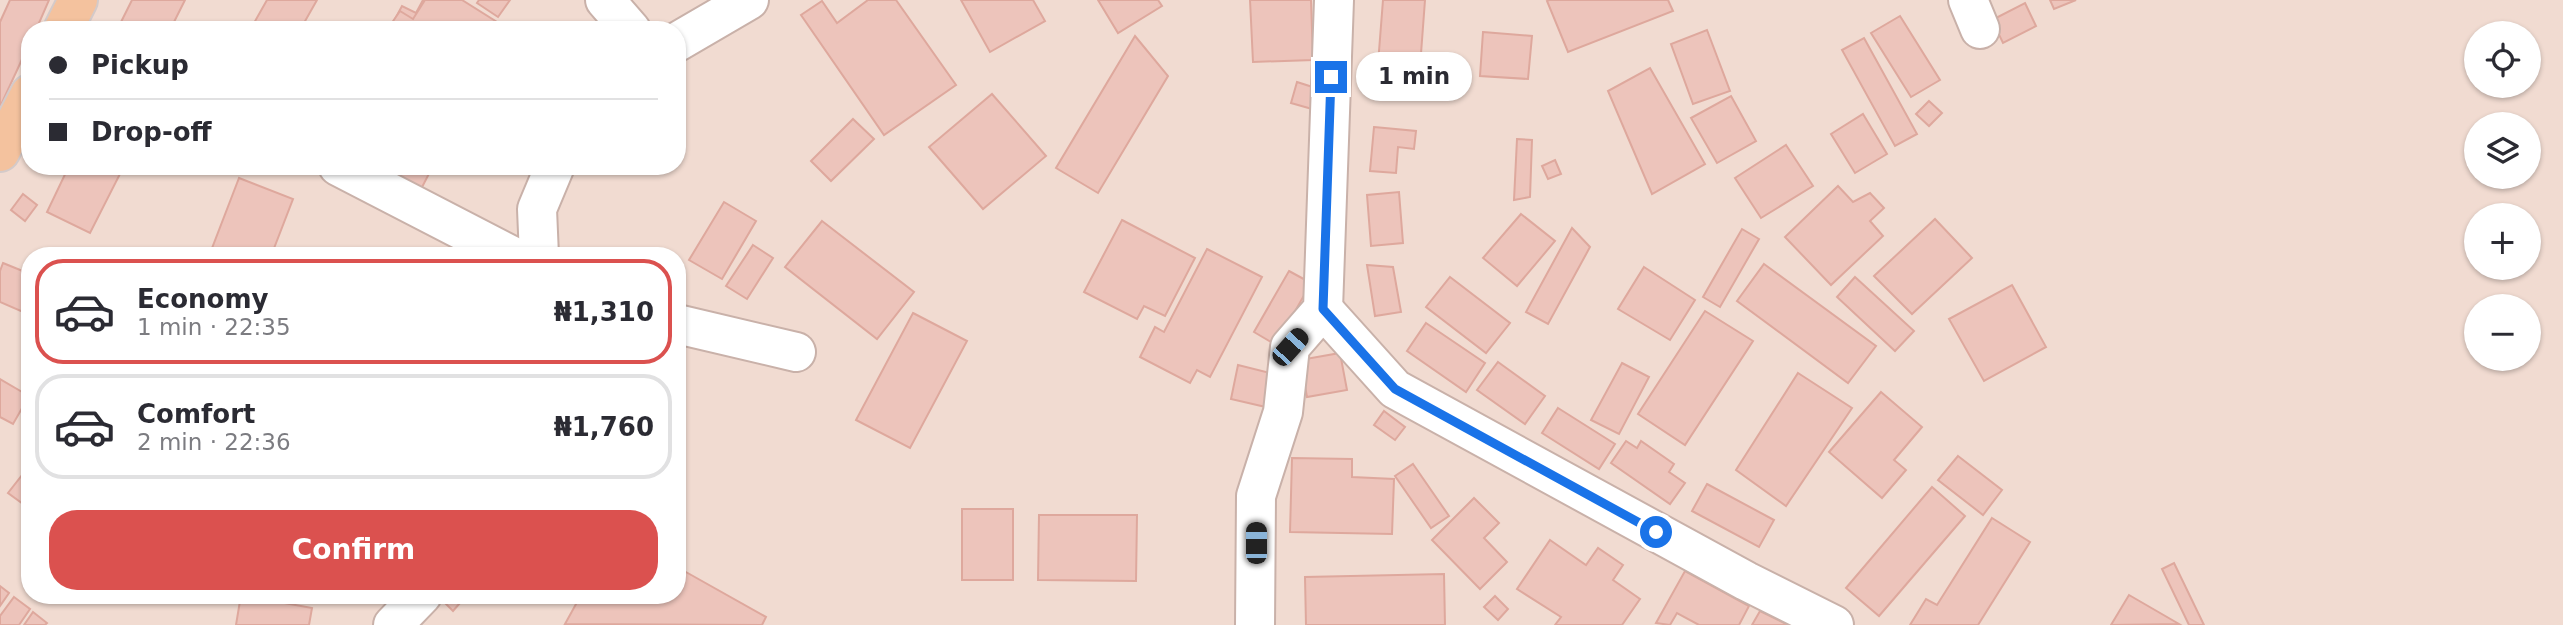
<!DOCTYPE html>
<meta charset="utf-8">
<style>
body{margin:0;font-family:"DejaVu Sans",sans-serif;background:#f7f7f7;color:#2b2b33;height:100vh;display:flex;flex-direction:column;font-size:26px;white-space:nowrap}
*{box-sizing:border-box;margin:0}
p{font-size:23px;color:#7c7c81}
.icon{flex:none;width:38px;height:38px;fill:none;stroke:currentColor;stroke-width:2;stroke-linecap:round;stroke-linejoin:round}
.map{position:relative;flex:1;overflow:hidden}
.panel{position:absolute;left:21px;top:247px;width:665px;height:357px;display:flex;flex-direction:column;background:#fff;border-radius:28px;box-shadow:0 2px 5px #0004}
.panel>*{flex:none}
.hud{position:absolute;left:21px;top:21px;width:665px;height:154px;border-radius:28px;box-shadow:0 2px 5px #0004;display:grid;align-content:center;height:154px;padding:0 28px;background:#fff}
.tools{position:absolute;left:2464px;top:21px;display:grid;gap:14px}
.tools a{display:grid;place-items:center;width:77px;height:77px;border-radius:50%;background:#fff;box-shadow:0 2px 5px #0004;font-size:35px}
.end{position:absolute;width:32px;height:32px;margin:-16px;border:9px solid #1a73e8;background:#fff;box-shadow:0 0 0 4px #fff}
.from{border-radius:50%}
.bubble{position:absolute;height:49px;border-radius:24px;background:#fff;box-shadow:0 2px 5px #0004;font-size:23px;font-weight:700;line-height:49px;text-align:center}
.car{position:absolute;width:21px;height:42px;margin:-21px -10px;border-radius:9px;box-shadow:0 0 5px 2px #0007;background:linear-gradient(#222 24%,#8ab4d8 0 40%,#222 0 76%,#8ab4d8 0 86%,#222 0)}
.hud b{display:flex;align-items:center;gap:24px;height:66px;font-size:26px}
.hud b+b{border-top:2px solid #e1e1e2}
.hud i{width:18px;height:18px;background:#2b2b33}
ul{padding:12px 0 0;list-style:none}
li{display:flex;align-items:center;gap:21px;height:105px;margin:0 14px 10px;padding:0 14px;border:4px solid #e1e1e2;border-radius:28px}
li div{flex:1}
li b{display:block;font-size:26px}
li em{font-style:normal;font-weight:700}
li.current{border-color:#db514f}
li>.icon{width:63px;height:63px;stroke-width:1.5}
.cta{display:flex;gap:14px;margin-top:auto;padding:14px 28px}
.cta a{flex:1;height:80px;border-radius:28px;background:#db514f;color:#fff;font-size:28px;font-weight:700;line-height:80px;text-align:center}
.map>svg:first-child{display:block}
.residential{fill:#f1dbd1;fill-rule:evenodd}
.building{fill:#edc4bb;stroke:#dea89d;stroke-width:2}
.lines{fill:none;stroke-linecap:round;stroke-linejoin:round}
.minor-casing{stroke:#c9b1a9;stroke-width:42}
.major-casing{stroke:#d4cac9;stroke-width:42}
.minor{stroke:#fff;stroke-width:38}
.major{stroke:#f4c29e;stroke-width:38}
.route{stroke:#1a73e8;stroke-width:9}
</style>
<div class="map">
<svg width="2563" height="625" viewBox="0 0 2563 625">
<rect width="100%" height="100%" fill="#faebe2"/>
<path class="residential" d="M 0,0 L 2563,0 L 2563,625 L 0,625 ZM 30,30 L 677,30 L 677,166 L 30,166 ZM 2476,33 L 2529,33 L 2529,86 L 2476,86 ZM 2476,124 L 2529,124 L 2529,177 L 2476,177 ZM 2476,215 L 2529,215 L 2529,268 L 2476,268 ZM 30,256 L 677,256 L 677,595 L 30,595 ZM 2476,306 L 2529,306 L 2529,359 L 2476,359 Z"/>
<g class="building">
<polygon points="10,0 49,0 36,30 30,30 30,42 0,107 0,22"/>
<polygon points="132,0 185,0 170,30 117,30"/>
<polygon points="267,0 317,0 300,30 250,30"/>
<polygon points="423,0 445,0 493,26 491,30 389,30 402,6 416,13"/>
<polygon points="425,0 462,0 505,27 503,30 387,30 400,11 413,19"/>
<polygon points="479,0 510,0 498,17 477,3"/>
<polygon points="868,0 896,0 956,85 884,135 801,15 822,1 837,23"/>
<polygon points="961,0 1033,0 1045,21 990,52"/>
<polygon points="1098,0 1158,0 1162,6 1118,33"/>
<polygon points="1250,0 1311,0 1313,60 1253,62"/>
<polygon points="1383,0 1425,0 1420,67 1378,64"/>
<polygon points="1549,0 1668,0 1673,11 1568,52 1547,1"/>
<polygon points="2050,0 2076,0 2054,9"/>
<polygon points="2025,3 2036,26 2003,43 1992,20"/>
<polygon points="1900,16 1940,80 1911,97 1871,33"/>
<polygon points="1707,30 1730,91 1693,104 1671,44"/>
<polygon points="1483,32 1532,36 1528,79 1480,76"/>
<polygon points="1135,36 1168,76 1098,193 1056,168"/>
<polygon points="1864,38 1917,134 1895,146 1842,50"/>
<polygon points="1650,68 1705,164 1652,194 1608,91"/>
<polygon points="1297,82 1325,91 1319,111 1291,103"/>
<polygon points="992,94 1046,156 983,209 929,147"/>
<polygon points="1731,96 1756,141 1717,163 1691,118"/>
<polygon points="1929,101 1942,113 1929,126 1916,114"/>
<polygon points="1863,114 1887,154 1855,173 1831,134"/>
<polygon points="853,119 874,139 831,181 811,161"/>
<polygon points="1374,127 1416,131 1414,149 1398,147 1396,173 1370,171"/>
<polygon points="1517,139 1532,140 1530,197 1514,200"/>
<polygon points="1786,145 1813,186 1761,218 1735,178"/>
<polygon points="1555,160 1561,174 1548,179 1542,166"/>
<polygon points="69,166 124,166 90,233 47,212"/>
<polygon points="366,166 433,166 419,193"/>
<polygon points="239,178 293,199 271,256 209,256"/>
<polygon points="1838,186 1853,202 1870,193 1884,208 1870,221 1883,236 1831,285 1785,237"/>
<polygon points="1399,192 1403,243 1371,246 1367,195"/>
<polygon points="23,194 37,205 25,221 11,210"/>
<polygon points="724,202 756,221 722,279 689,260"/>
<polygon points="1521,214 1555,241 1517,286 1483,258"/>
<polygon points="1935,219 1972,258 1912,314 1874,276"/>
<polygon points="1122,220 1195,258 1165,316 1144,306 1137,319 1084,292"/>
<polygon points="822,221 914,292 877,339 785,267"/>
<polygon points="1572,228 1590,247 1548,324 1526,312"/>
<polygon points="1742,229 1759,239 1720,307 1703,297"/>
<polygon points="753,245 773,258 747,299 726,286"/>
<polygon points="1207,249 1262,277 1210,377 1197,370 1190,383 1140,357 1155,327 1164,332"/>
<polygon points="3,263 30,274 30,315 0,302 0,271"/>
<polygon points="1764,264 1876,346 1848,383 1737,301"/>
<polygon points="1367,265 1393,267 1401,312 1375,316"/>
<polygon points="1644,267 1695,300 1670,340 1618,309"/>
<polygon points="1289,271 1311,283 1276,345 1254,332"/>
<polygon points="1450,277 1510,323 1486,353 1426,307"/>
<polygon points="1855,277 1914,331 1895,351 1837,297"/>
<polygon points="2012,285 2046,347 1984,381 1949,319"/>
<polygon points="1705,311 1753,341 1685,445 1638,414"/>
<polygon points="913,313 967,341 910,448 856,420"/>
<polygon points="1426,323 1485,363 1466,392 1407,351"/>
<polygon points="1340,353 1347,390 1307,397 1300,360"/>
<polygon points="1498,362 1545,396 1525,424 1477,390"/>
<polygon points="1622,363 1649,377 1619,434 1591,420"/>
<polygon points="1238,365 1278,375 1270,408 1231,399"/>
<polygon points="1798,373 1852,408 1786,506 1736,470"/>
<polygon points="0,379 29,396 13,424 0,417"/>
<polygon points="1881,392 1922,427 1894,460 1906,470 1882,498 1829,452"/>
<polygon points="1558,408 1615,444 1599,469 1542,433"/>
<polygon points="1384,411 1405,427 1395,440 1374,425"/>
<polygon points="1626,441 1637,448 1641,441 1674,464 1669,472 1685,483 1670,504 1611,463"/>
<polygon points="1958,456 2002,490 1983,515 1938,480"/>
<polygon points="1292,458 1352,459 1352,477 1394,479 1392,534 1290,532"/>
<polygon points="1413,464 1449,516 1431,528 1395,476"/>
<polygon points="30,465 30,509 8,493"/>
<polygon points="1707,484 1774,520 1759,547 1692,511"/>
<polygon points="1932,487 1965,516 1879,616 1846,588"/>
<polygon points="1474,498 1499,523 1484,538 1507,562 1480,589 1432,540"/>
<rect x="962" y="509" width="51" height="71"/>
<polygon points="1039,515 1137,515 1136,581 1038,580"/>
<polygon points="1992,518 2030,542 1978,625 1910,625 1926,599 1937,605"/>
<polygon points="1550,540 1586,565 1598,548 1623,565 1613,580 1640,599 1622,625 1555,625 1561,617 1517,589"/>
<polygon points="2174,563 2204,625 2189,625 2162,569"/>
<polygon points="677,567 766,617 762,625 565,624 581,595 677,595"/>
<polygon points="1685,571 1749,606 1739,625 1699,625 1677,613 1670,625 1656,623"/>
<polygon points="1444,574 1445,625 1306,625 1305,577"/>
<polygon points="0,586 9,593 0,606"/>
<polygon points="241,595 312,608 309,625 236,625"/>
<polygon points="452,595 467,595 453,611 445,603"/>
<polygon points="2129,595 2179,624 2111,625"/>
<polygon points="1495,596 1508,609 1498,620 1484,607"/>
<polygon points="14,597 30,609 19,625 0,625 0,616"/>
<polygon points="1760,611 1788,625 1752,625"/>
<polygon points="33,612 47,623 45,625 24,625"/>
</g>
<g class="lines">
<g class="minor-casing">
<g id="minor">
<polyline points="605,0 631,30"/>
<polyline points="1968,0 1980,29"/>
<polyline points="677,42 749,0"/>
<polyline points="338,166 512,256"/>
<polyline points="539,256 537,209 555,166"/>
<polyline points="1323,309 1395,389 1746,581 1834,625"/>
<polyline points="677,324 796,352"/>
<polyline points="393,625 422,595"/>
<polyline points="1255,625 1256,496 1283,412 1290,347 1323,309 1334,0"/>
</g>
</g>
<g class="major-casing">
<g id="major">
<polyline points="63,30 78,0"/>
<polyline points="0,152 30,94"/>
</g>
</g>
<use href="#minor" class="minor"/>
<use href="#major" class="major"/>
</g>
<g class="lines">
<polyline class="route" points="1331,77 1323,309 1395,389 1656,532"/>
</g>
</svg>
<div class="tools">
<a><svg class="icon" aria-label="locate" viewBox="0 0 24 24"><circle cx="12" cy="12" r="6"/><path d="M12 2v4M12 18v4M2 12h4M18 12h4"/></svg></a>
<a><svg class="icon" aria-label="layers" viewBox="0 0 24 24"><path d="M12 4l9 5-9 5-9-5zM3 14l9 5 9-5"/></svg></a>
<a>+</a>
<a>−</a>
</div>
<i class="end from" style="left:1656px;top:532px"></i>
<i class="end" style="left:1331px;top:77px"></i>
<div class="bubble" style="left:1356px;top:52px;width:116px">1 min</div>
<i class="car" style="left:1290px;top:347px;rotate:42deg"></i>
<i class="car" style="left:1256px;top:543px;rotate:0deg"></i>
<div class="hud">
<b><i class="from"></i>Pickup</b>
<b><i></i>Drop-off</b>
</div>
<section class="panel">
<ul>
<li class="current"><svg class="icon" aria-label="car" viewBox="0 0 24 24"><path d="M5 17H2v-5l4-1 3-4h7l3 4 3 1v5h-3M9 17h6M6 11h13"/><circle cx="7" cy="17" r="2"/><circle cx="17" cy="17" r="2"/></svg><div><b>Economy</b><p>1 min · 22:35</p></div><em>₦1,310</em></li>
<li><svg class="icon" aria-label="car" viewBox="0 0 24 24"><path d="M5 17H2v-5l4-1 3-4h7l3 4 3 1v5h-3M9 17h6M6 11h13"/><circle cx="7" cy="17" r="2"/><circle cx="17" cy="17" r="2"/></svg><div><b>Comfort</b><p>2 min · 22:36</p></div><em>₦1,760</em></li>
</ul>
<div class="cta"><a>Confirm</a></div>
</section>
</div>
